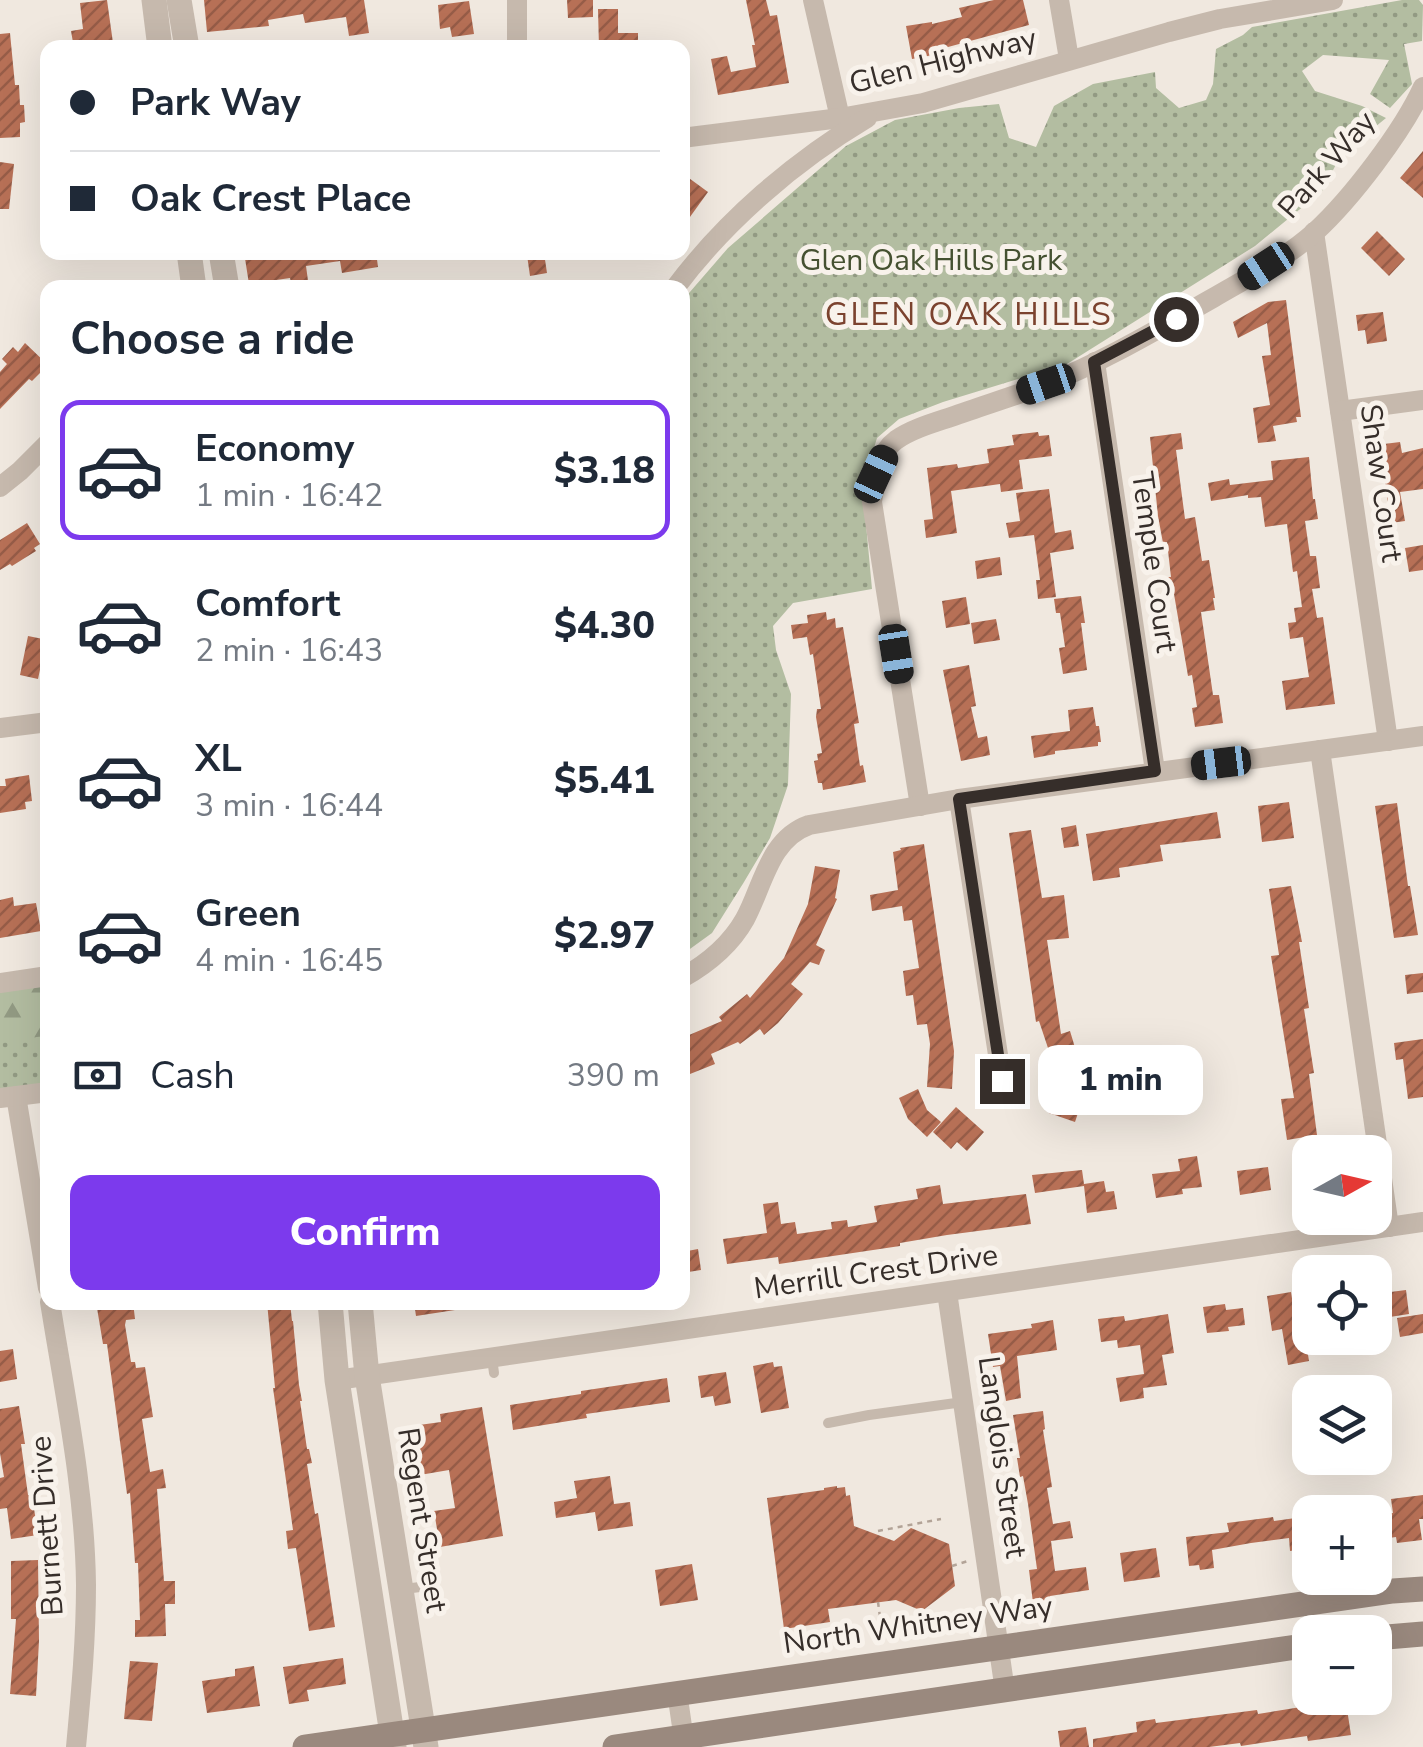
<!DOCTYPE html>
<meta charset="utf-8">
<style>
body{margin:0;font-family:"Nunito Sans",sans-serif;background:#f6f6f7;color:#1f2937;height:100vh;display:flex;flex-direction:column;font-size:38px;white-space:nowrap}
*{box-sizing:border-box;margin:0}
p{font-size:32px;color:#747a83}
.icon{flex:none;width:55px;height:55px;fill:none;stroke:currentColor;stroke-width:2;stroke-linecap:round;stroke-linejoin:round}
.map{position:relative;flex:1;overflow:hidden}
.sheet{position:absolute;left:40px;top:280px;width:650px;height:1030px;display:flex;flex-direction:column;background:#fff;border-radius:20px;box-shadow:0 10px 40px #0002}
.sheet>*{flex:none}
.guide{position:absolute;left:40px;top:40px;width:650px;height:220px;border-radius:20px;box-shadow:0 10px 40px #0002;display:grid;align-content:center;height:220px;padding:0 30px;background:#fff}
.needle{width:65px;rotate:82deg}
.fabs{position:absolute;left:1292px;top:1135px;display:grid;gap:20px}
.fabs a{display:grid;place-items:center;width:100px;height:100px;border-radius:20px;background:#fff;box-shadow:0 10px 40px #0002;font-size:50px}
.end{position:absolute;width:45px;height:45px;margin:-22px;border:12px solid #362e2a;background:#fff;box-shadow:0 0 0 5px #fff}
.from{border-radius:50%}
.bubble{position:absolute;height:70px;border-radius:20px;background:#fff;box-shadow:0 10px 40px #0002;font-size:32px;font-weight:800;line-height:70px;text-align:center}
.car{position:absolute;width:30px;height:60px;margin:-30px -15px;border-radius:12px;box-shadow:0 0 8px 2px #0007;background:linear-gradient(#222 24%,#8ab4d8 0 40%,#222 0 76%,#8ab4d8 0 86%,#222 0)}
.guide b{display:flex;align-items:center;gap:35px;height:95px;font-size:38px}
.guide b+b{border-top:2px solid #e0e1e3}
.guide i{width:25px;height:25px;background:#1f2937}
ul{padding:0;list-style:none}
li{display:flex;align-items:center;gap:30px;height:140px;margin:0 20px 15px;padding:0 10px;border:5px solid transparent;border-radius:20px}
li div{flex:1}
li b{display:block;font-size:38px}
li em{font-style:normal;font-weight:800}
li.selected{border-color:#7c3aed}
li>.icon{width:90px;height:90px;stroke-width:1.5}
h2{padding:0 30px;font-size:45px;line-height:120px}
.pay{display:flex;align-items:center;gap:25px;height:110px;padding:0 30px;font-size:38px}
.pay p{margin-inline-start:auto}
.button{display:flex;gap:20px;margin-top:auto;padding:20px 30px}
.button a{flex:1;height:115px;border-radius:20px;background:#7c3aed;color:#fff;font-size:40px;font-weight:800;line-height:115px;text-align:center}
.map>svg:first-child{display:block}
.grass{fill:url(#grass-dots)}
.forest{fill:url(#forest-firs)}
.building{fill:url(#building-hatch)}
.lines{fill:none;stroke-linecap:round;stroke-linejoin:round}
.path{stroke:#b2a397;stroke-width:2.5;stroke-dasharray:5 5;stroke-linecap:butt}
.service{stroke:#c6b9ad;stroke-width:10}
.minor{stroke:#c6b9ad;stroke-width:20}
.tertiary{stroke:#c6b9ad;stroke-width:25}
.secondary{stroke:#9a897e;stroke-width:25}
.route{stroke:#362e2a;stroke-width:12}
.labels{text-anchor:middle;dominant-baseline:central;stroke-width:10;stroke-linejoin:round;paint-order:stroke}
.street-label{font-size:30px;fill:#362e2a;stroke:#f8f2eb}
.park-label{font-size:30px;fill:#455131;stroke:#f8f2eb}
.neighbourhood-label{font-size:32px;letter-spacing:2.5px;fill:#7b422e;stroke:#f8f2eb}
</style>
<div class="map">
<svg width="1423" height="1747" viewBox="0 0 1423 1747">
<defs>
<pattern id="grass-dots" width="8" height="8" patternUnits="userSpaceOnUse" patternTransform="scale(2.5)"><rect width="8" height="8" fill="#b3bda1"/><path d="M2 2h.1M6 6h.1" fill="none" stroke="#929a83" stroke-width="1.8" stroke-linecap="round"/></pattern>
<pattern id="forest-firs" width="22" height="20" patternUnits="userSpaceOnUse" patternTransform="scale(2.5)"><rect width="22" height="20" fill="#b3bda1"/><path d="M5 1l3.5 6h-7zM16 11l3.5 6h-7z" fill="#929a83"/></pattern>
<pattern id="building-hatch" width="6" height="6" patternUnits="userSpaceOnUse" patternTransform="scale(2.5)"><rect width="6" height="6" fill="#b77056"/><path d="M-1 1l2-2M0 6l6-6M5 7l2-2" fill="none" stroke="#965c47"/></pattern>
</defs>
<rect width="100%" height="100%" fill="#f0e8df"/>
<g class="grass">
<polygon points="1402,0 1419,0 1423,5 1422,41 1404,44 1412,84 1390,108 1370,94 1389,60 1323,55 1302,71 1315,91 1362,106 1386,118 1341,155 1322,191 1255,246 1067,364 943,402 899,419 877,438 866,474 864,502 872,589 793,603 773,626 776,650 791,694 788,785 770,838 744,882 712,933 683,954 683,300 728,248 846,146 895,120 959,108 999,104 1009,138 1036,147 1054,106 1093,84 1155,72 1156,88 1179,108 1206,100 1213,84 1216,49 1243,35 1252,27"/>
<polygon points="47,976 47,1092 0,1098 0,983"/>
</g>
<polygon class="forest" points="47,984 47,1036 6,1040 0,1046 0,991"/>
<g class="building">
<polygon points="107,0 113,43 74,48 71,31 83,29 80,3"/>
<polygon points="204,0 364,0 369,33 349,36 346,17 305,23 303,14 268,20 269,26 207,32"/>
<polygon points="567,0 593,0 593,17 568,18"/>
<polygon points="746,0 766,0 770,16 777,15 789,83 718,95 711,59 727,56 731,72 756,67 752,45 755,45"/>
<polygon points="994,0 1023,0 1029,25 937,50 938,54 912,59 906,26 932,22 932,24 962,17 959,8"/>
<polygon points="469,1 474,34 452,37 450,27 440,29 438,5"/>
<polygon points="598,9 618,9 618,33 638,33 638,46 599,48"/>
<polygon points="10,33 15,85 19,85 20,105 24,105 25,122 20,123 20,137 0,138 0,34"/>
<polygon points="1423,151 1423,198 1400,178"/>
<polygon points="0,162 14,164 9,209 0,209"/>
<polygon points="682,173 708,192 682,228"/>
<polygon points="1377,231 1405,259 1389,276 1361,248"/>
<polygon points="244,252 376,252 378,267 342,273 340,261 306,266 309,288 292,288 290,278 249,284"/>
<polygon points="544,253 547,273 530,276 527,255"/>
<polygon points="1286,300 1301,417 1296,417 1297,422 1273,426 1276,441 1258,443 1253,408 1270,405 1262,356 1271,355 1267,323 1238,338 1233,322 1268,302"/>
<polygon points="1383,312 1387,341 1367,344 1365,330 1358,331 1356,315"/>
<polygon points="25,343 48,365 32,381 29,379 0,409 0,372 7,364 2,359 13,347 18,352"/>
<polygon points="1038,432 1039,436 1049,435 1052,456 1019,460 1023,489 1001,492 1000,484 951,491 957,533 926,538 924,520 933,519 927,468 957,464 958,468 989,463 987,449 1014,445 1012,435"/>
<polygon points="1181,433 1183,449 1176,450 1185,519 1195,517 1202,561 1209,560 1215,598 1213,598 1215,610 1201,612 1213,695 1219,695 1223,723 1195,727 1192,708 1197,707 1192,675 1188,676 1174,594 1169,595 1166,577 1171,577 1167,542 1163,543 1158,516 1150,437"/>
<polygon points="1400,442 1402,453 1423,448 1423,489 1400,492 1405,521 1391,523 1381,455 1386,454 1384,444"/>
<polygon points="1309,457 1313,499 1315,499 1318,519 1305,521 1310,556 1316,556 1320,588 1312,589 1317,618 1323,617 1335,704 1286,710 1282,681 1309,677 1303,637 1290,639 1288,623 1296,622 1294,608 1302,607 1297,571 1293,572 1287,524 1265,527 1261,497 1248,498 1248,495 1211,501 1208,483 1229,479 1230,485 1273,480 1271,461"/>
<polygon points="1049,489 1055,533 1071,530 1074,549 1050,553 1056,597 1038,599 1036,580 1040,580 1034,535 1009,538 1006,523 1020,521 1016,493"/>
<polygon points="27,523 40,544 34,548 36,551 12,566 10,564 0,570 0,540"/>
<polygon points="1423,545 1423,570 1409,572 1405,548"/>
<polygon points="1000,557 1002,575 977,579 975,561"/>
<polygon points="1081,596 1085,623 1081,623 1087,670 1063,674 1059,648 1065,647 1060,613 1056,613 1054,599"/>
<polygon points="966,597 970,624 946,628 942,601"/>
<polygon points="826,612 827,620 835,618 836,628 843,627 859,723 854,724 860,766 863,765 866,782 823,790 822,783 818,783 814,761 818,760 817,754 822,753 816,717 817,709 821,709 813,654 810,655 807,637 793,639 791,625 808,623 807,615"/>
<polygon points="996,619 1000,640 974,644 971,623"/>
<polygon points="28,636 48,640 48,666 41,665 38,679 20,675"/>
<polygon points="969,665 976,706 971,707 978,738 987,736 990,755 961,761 943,670"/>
<polygon points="1093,707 1096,726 1099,726 1101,742 1098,742 1098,746 1055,751 1055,754 1034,758 1031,736 1070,731 1068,710"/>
<polygon points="29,775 32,801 25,802 26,809 0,813 0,786 6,786 5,779"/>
<polygon points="1289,802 1294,838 1262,842 1258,806"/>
<polygon points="1397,803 1408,886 1410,886 1418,935 1394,938 1375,806"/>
<polygon points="1217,812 1221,838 1160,845 1163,861 1119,868 1120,877 1093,881 1086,834"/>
<polygon points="1076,825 1079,846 1064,848 1061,828"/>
<polygon points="1031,830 1042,898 1064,895 1069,938 1047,940 1061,1034 1070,1031 1080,1064 1056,1072 1039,1021 1036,1022 1009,833"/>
<polygon points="924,844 954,1051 952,1089 927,1087 930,1044 927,1024 917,1025 913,995 906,996 903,971 919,968 912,920 904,921 902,906 872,911 870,895 898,890 893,852 901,850 900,848"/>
<polygon points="815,866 840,870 835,898 837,899 816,945 825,950 819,965 810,962 791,984 803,994 778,1023 764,1035 760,1029 740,1044 738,1042 711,1054 715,1064 690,1074 682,1055 682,1038 722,1021 719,1017 747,994 750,998 784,958 808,904"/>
<polygon points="1291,886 1302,942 1299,942 1309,1008 1304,1009 1314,1073 1309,1074 1317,1135 1287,1140 1281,1099 1294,1098 1271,956 1279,955 1269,889"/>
<polygon points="13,897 14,906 36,903 41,931 0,938 0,900"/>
<polygon points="1423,973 1423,992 1407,994 1405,975"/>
<polygon points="1423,1039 1423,1097 1408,1099 1403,1059 1396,1060 1394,1043"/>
<polygon points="1060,1083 1085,1092 1075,1122 1049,1113"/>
<polygon points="918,1089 927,1110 941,1122 927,1137 908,1119 899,1098"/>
<polygon points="956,1107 984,1132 967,1151 957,1142 951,1149 933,1132"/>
<polygon points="1197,1156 1202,1187 1182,1189 1183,1194 1156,1198 1152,1174 1180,1171 1178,1159"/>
<polygon points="1268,1167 1271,1190 1240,1195 1237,1171"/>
<polygon points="1082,1170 1084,1184 1104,1181 1106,1192 1114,1191 1117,1209 1087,1213 1084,1186 1035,1193 1032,1175"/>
<polygon points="940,1185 943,1204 1026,1194 1031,1224 947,1235 900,1243 900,1246 779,1264 778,1257 727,1264 723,1239 767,1233 763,1204 778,1202 781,1224 795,1222 797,1234 832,1229 831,1222 847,1220 848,1227 877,1222 874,1206 918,1199 916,1189"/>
<polygon points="698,1249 701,1270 682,1273 682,1252"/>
<polygon points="1406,1290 1409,1314 1377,1319 1375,1294"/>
<polygon points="1291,1292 1299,1343 1306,1342 1309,1361 1288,1365 1282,1329 1272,1331 1267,1296"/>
<polygon points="96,1302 133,1302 135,1319 126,1320 125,1325 131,1362 135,1362 136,1368 145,1367 153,1417 142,1419 150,1472 163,1469 166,1488 157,1489 164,1581 175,1581 175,1604 165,1604 166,1636 135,1637 135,1620 140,1620 138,1563 135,1563 130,1493 127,1494 107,1344 103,1344"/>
<polygon points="267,1302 290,1302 292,1321 293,1321 299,1385 302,1401 300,1401 307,1449 309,1449 312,1463 307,1464 315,1514 318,1513 335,1627 309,1631 296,1548 288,1549 286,1531 293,1530 273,1388 275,1388"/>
<polygon points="414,1302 454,1302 455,1310 416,1316"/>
<polygon points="1225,1304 1226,1310 1243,1308 1245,1325 1228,1327 1229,1331 1207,1333 1203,1307"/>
<polygon points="1168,1314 1174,1353 1162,1355 1167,1385 1143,1388 1144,1398 1120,1402 1116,1378 1144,1374 1140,1345 1118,1348 1117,1340 1101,1342 1098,1319 1124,1316 1125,1321"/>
<polygon points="1423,1314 1423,1333 1400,1337 1397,1318"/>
<polygon points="1053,1320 1057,1350 1017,1356 1021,1398 1006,1401 1000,1366 993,1367 988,1334 1032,1328 1031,1324"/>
<polygon points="13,1349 17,1379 0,1382 0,1351"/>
<polygon points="773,1362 774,1367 782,1366 789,1408 761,1413 753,1366"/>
<polygon points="726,1372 731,1403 715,1406 713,1396 701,1398 698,1376"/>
<polygon points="667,1378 670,1402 586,1414 587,1418 513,1430 510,1405 581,1394 581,1391"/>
<polygon points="19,1406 25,1444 21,1444 28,1495 32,1495 38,1535 11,1539 7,1508 0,1509 0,1478 4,1477 0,1453 0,1409"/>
<polygon points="482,1407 503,1536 440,1547 434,1511 455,1508 449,1470 408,1477 405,1461 419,1458 414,1430 419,1430 419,1425 441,1422 440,1414"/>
<polygon points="1043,1411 1045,1429 1043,1430 1052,1487 1047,1488 1053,1524 1070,1521 1073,1538 1051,1541 1055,1571 1086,1567 1089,1590 1050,1596 1051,1600 1033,1603 1029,1570 1037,1569 1028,1504 1023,1476 1020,1477 1017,1458 1020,1458 1013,1415"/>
<polygon points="610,1476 614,1504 630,1502 633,1526 598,1531 595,1512 556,1518 554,1502 577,1498 574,1481"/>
<polygon points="837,1486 837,1488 845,1487 846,1496 850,1495 854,1526 894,1541 911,1528 949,1544 955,1586 922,1611 896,1600 828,1609 830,1622 784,1629 767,1498 824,1490 824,1488"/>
<polygon points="1423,1495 1423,1519 1419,1519 1422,1540 1397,1543 1396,1537 1375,1540 1375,1515 1393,1513 1391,1499"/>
<polygon points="1310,1516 1310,1548 1290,1551 1289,1538 1251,1543 1212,1550 1214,1568 1200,1570 1199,1565 1189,1566 1186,1537 1229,1532 1227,1523 1273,1517 1274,1521"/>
<polygon points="1156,1548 1160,1577 1124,1582 1120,1553"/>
<polygon points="38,1560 39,1641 36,1696 10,1694 16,1619 11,1619 11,1561"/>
<polygon points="692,1564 698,1600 660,1606 655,1570"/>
<polygon points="343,1658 346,1684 307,1690 309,1701 289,1704 283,1667"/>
<polygon points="130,1661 158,1663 152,1721 124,1719"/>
<polygon points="254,1666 260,1706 207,1713 202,1681 235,1676 235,1669"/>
<polygon points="1310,1698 1320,1698 1321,1711 1347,1709 1351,1735 1308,1741 1307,1736 1241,1746 1240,1743 1209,1747 1093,1747 1093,1739 1137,1732 1136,1722 1155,1719 1156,1723 1257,1710 1258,1714 1301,1707 1300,1699"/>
<polygon points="1086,1727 1089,1747 1060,1747 1058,1731"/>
</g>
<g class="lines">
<g class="path">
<polyline points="878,1531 941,1519"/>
<polyline points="952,1566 968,1561"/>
<polyline points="878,1602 883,1640"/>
<polyline points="803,1626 805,1653"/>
</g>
<g class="service">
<polyline points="492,1358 494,1373"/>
<polyline points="828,1423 869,1415 963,1402"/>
<polyline points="404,1589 428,1586"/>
</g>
<g class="minor">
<polyline points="517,0 517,48"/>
<polyline points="813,0 840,118"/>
<polyline points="1059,0 1069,59"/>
<polyline points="682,138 840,118 923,103 1169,32 1220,19 1333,0"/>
<polyline points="1314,232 1388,741"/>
<path d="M 675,288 C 726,220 795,161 867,118"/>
<polyline points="1095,362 1155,771"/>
<polyline points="1340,411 1423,400"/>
<polyline points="0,487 20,471 48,443"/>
<polyline points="0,728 48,722"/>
<polyline points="1320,750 1389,1227"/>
<polyline points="959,799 1002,1081"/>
<path d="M 920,806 L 872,502 C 875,482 878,453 896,440 C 912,429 933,423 951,417 C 982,406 1014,396 1044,385 C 1103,362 1158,329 1213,298 C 1247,278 1285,259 1315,232 C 1351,199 1403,131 1423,87"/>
<path d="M 682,978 C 707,964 731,944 745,919 C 763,886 769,839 809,825 L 959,799 L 1423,736"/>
<polyline points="0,983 48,976"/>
<polyline points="16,1096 48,1288"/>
<polyline points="0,1098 48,1092"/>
<polyline points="947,1292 1005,1691"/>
<path d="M 50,1302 C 65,1396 85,1491 86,1585 C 86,1640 81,1693 76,1747"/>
<polyline points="337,1380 1423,1222"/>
<polyline points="677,1692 685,1747"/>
</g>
<g class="tertiary">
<polyline points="154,0 160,48"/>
<polyline points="179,0 187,48"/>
<polyline points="189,252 194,288"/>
<polyline points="221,252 227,288"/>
<polyline points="330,1302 337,1380 394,1747"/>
<polyline points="360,1302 367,1376 426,1747"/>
</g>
<g class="secondary">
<polyline points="1375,1638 1423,1634"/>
<polyline points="305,1747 1393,1591 1423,1589"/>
<polyline points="615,1747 1310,1645"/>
</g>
</g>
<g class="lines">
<polyline class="route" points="1002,1081 959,799 1155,771 1094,362 1176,319"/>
</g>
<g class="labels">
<g class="street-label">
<text transform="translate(943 61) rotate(-14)">Glen Highway</text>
<text transform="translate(1327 165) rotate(-49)">Park Way</text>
<text transform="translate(1381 483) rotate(82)">Shaw Court</text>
<text transform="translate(1154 562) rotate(82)">Temple Court</text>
<text transform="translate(876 1272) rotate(-8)">Merrill Crest Drive</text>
<text transform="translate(1002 1457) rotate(82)">Langlois Street</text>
<text transform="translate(422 1520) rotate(81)">Regent Street</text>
<text transform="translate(47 1526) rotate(-94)">Burnett Drive</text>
<text transform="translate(918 1625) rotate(-8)">North Whitney Way</text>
</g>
<g class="park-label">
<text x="931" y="260">Glen Oak Hills Park</text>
</g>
<g class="neighbourhood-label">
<text x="969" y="314">GLEN OAK HILLS</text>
</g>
</g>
</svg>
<div class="fabs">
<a><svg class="needle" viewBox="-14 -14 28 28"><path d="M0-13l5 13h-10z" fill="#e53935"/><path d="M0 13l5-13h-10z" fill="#747a83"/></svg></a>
<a><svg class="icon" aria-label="locate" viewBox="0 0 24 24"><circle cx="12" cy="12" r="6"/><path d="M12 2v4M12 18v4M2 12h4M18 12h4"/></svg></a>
<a><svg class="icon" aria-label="layers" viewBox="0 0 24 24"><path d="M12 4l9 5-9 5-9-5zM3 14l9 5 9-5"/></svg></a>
<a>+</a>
<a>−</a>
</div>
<i class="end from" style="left:1176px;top:319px"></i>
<i class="end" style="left:1002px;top:1081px"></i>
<div class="bubble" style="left:1038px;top:1045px;width:165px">1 min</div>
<i class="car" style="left:1266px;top:266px;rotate:237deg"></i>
<i class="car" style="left:1046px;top:384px;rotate:251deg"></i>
<i class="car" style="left:876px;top:474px;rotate:25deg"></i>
<i class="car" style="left:896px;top:654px;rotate:171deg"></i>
<i class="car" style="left:1221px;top:763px;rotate:263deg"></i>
<div class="guide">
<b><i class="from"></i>Park Way</b>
<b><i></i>Oak Crest Place</b>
</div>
<section class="sheet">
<h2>Choose a ride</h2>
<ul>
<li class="selected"><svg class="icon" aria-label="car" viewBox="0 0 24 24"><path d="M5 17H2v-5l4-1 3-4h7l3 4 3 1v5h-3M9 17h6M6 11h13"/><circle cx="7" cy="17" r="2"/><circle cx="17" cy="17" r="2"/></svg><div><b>Economy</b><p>1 min · 16:42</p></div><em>$3.18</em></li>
<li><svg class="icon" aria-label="car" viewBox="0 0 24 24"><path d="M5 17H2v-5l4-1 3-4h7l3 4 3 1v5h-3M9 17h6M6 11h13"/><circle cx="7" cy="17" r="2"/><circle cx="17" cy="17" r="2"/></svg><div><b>Comfort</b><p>2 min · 16:43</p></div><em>$4.30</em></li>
<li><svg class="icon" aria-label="car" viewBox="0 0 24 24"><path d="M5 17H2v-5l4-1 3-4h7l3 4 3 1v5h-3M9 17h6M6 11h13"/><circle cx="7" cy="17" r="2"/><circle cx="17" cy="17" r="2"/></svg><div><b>XL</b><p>3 min · 16:44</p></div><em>$5.41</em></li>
<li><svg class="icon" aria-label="car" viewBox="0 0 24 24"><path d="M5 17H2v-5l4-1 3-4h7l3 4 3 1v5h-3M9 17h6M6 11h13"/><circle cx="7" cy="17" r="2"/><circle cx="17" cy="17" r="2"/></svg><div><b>Green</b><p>4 min · 16:45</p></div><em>$2.97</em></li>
</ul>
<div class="pay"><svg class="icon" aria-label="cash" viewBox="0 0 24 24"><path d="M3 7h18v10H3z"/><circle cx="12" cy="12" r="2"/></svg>Cash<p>390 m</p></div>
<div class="button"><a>Confirm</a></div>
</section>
</div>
